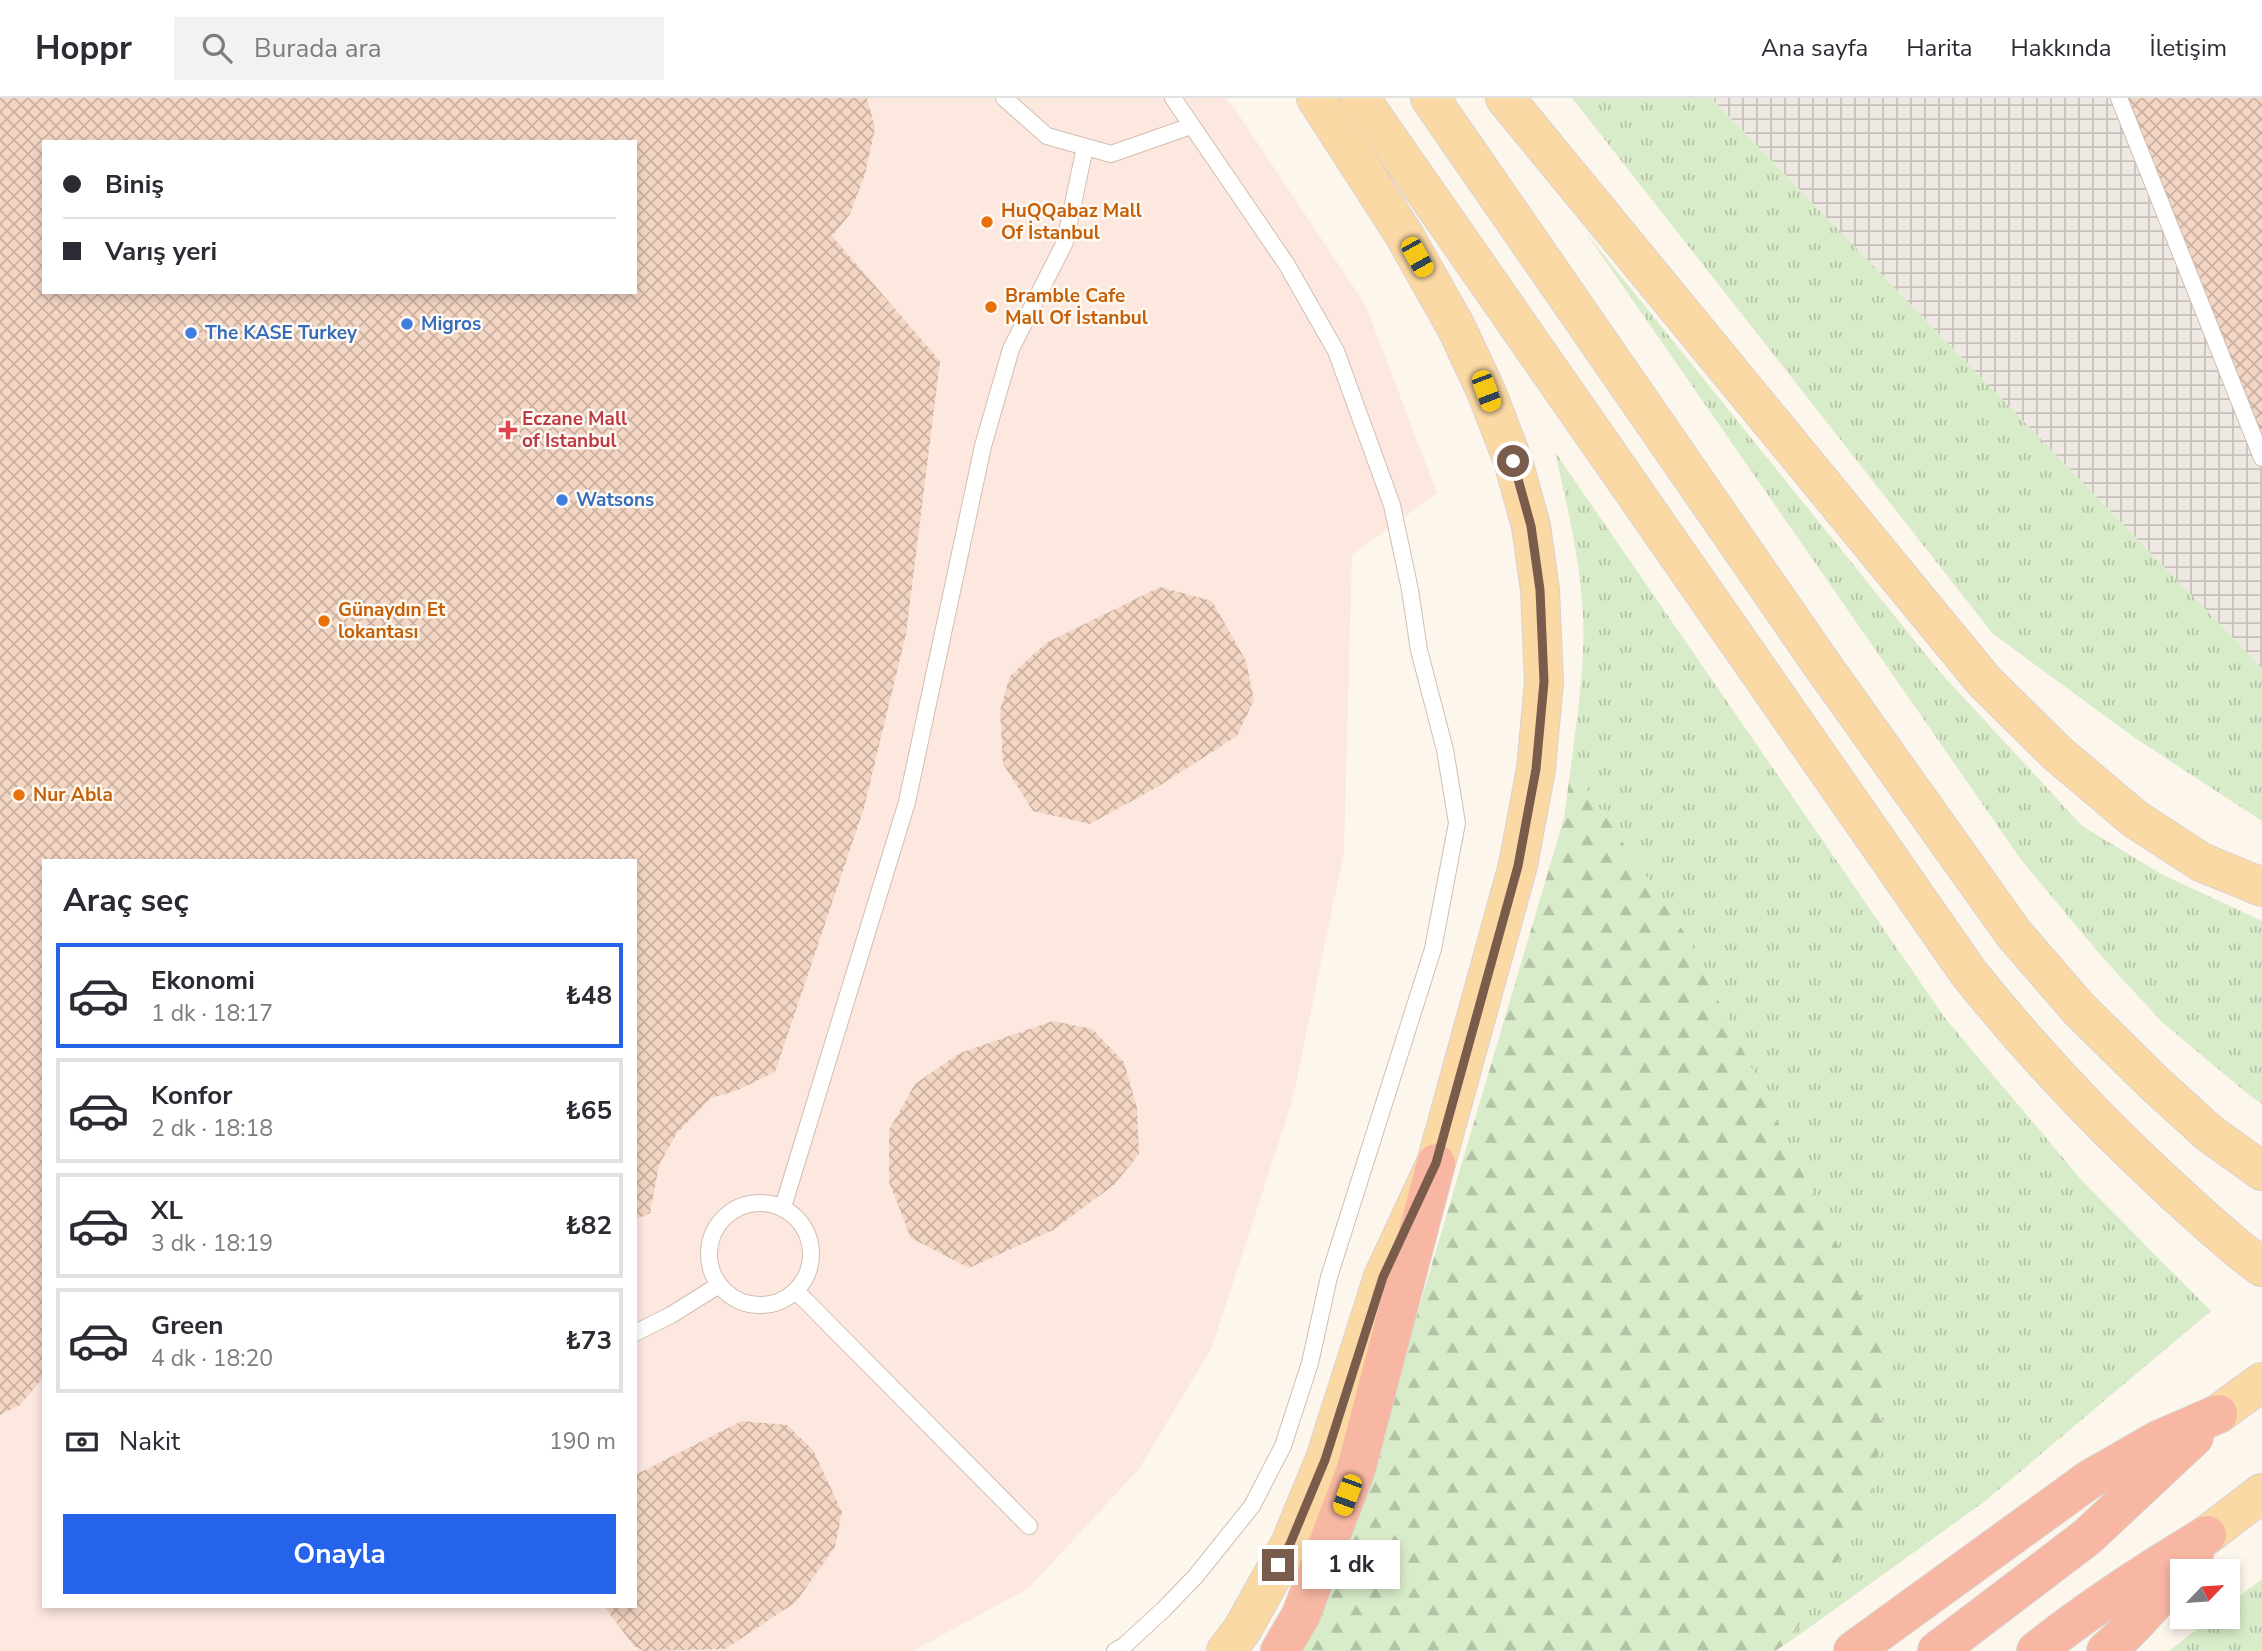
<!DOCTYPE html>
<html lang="tr">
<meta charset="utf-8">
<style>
body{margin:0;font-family:"Nunito Sans",sans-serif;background:#f2f2f3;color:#2b2b33;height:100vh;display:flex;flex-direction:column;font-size:26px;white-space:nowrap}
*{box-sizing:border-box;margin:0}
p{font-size:23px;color:#7c7c81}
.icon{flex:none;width:38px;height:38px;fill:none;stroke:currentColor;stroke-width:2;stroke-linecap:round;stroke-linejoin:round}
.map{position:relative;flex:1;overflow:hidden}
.panel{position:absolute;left:42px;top:761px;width:595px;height:749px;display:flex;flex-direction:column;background:#fff;border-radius:0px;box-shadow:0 4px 10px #0003}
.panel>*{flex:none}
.hud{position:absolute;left:42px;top:42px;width:595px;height:154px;border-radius:0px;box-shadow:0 4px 10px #0003;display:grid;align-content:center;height:154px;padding:0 21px;background:#fff}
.needle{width:46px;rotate:65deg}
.buttons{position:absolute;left:2170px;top:1461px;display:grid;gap:14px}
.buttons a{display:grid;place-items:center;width:70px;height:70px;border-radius:0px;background:#fff;box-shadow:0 4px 10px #0003;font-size:35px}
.end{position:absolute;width:32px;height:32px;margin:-16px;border:9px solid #7a5c4d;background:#fff;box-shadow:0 0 0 4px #fff}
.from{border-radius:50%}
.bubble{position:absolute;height:49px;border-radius:0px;background:#fff;box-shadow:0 4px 10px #0003;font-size:23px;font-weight:700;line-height:49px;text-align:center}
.car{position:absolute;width:21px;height:42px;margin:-21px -10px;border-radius:9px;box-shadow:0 0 5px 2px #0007;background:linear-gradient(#f5c518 24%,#345 0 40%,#f5c518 0 76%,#345 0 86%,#f5c518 0)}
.hud b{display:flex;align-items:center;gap:24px;height:66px;font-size:26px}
.hud b+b{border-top:2px solid #e1e1e2}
.hud i{width:18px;height:18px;background:#2b2b33}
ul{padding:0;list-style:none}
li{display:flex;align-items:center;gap:21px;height:105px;margin:0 14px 10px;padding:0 7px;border:4px solid #e1e1e2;border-radius:0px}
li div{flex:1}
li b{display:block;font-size:26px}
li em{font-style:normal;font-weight:700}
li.selected{border-color:#2563eb}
li>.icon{width:63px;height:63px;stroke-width:1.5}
h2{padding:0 21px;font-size:32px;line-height:84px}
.pay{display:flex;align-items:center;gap:18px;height:77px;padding:0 21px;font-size:26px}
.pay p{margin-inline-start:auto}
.cta{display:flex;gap:14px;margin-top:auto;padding:14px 21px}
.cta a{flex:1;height:80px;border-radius:0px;background:#2563eb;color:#fff;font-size:28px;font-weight:700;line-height:80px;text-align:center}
header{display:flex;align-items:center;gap:42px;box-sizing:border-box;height:98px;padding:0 35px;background:#fff;border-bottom:2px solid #e1e1e2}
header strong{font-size:33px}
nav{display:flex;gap:38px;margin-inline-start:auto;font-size:24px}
.search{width:490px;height:63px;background:#f2f2f3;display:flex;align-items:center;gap:18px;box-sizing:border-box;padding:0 24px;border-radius:0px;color:#7c7c81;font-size:26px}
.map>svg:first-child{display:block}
.commercial{fill:#fde8e0;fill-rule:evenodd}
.industrial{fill:url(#industrial-grid)}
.grass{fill:url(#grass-tufts)}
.forest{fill:url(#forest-firs)}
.building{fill:url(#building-cross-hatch);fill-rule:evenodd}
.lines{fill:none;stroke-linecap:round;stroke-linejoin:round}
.service-casing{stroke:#d1beb0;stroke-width:18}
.primary-casing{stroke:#dad1cd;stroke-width:40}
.motorway-casing{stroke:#dad1cd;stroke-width:40}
.service{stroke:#fff;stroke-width:16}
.primary{stroke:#fbd9a5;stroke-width:38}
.motorway{stroke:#f7b7a3;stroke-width:38}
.route{stroke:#7a5c4d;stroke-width:9}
.food-dot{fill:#e8710a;stroke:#fffaf3;stroke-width:2.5}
.shop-dot{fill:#3f7fe0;stroke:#fffaf3;stroke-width:2.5}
.health-dot{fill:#e0444e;stroke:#fffaf3;stroke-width:2.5}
.labels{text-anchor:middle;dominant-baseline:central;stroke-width:5;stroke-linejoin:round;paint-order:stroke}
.food-label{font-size:19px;font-weight:bold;fill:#c56008;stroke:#fffaf3;text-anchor:start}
.shop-label{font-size:19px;font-weight:bold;fill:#366cbe;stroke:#fffaf3;text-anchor:start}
.health-label{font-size:19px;font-weight:bold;fill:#be3a42;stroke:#fffaf3;text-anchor:start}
</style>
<header>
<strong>Hoppr</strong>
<div class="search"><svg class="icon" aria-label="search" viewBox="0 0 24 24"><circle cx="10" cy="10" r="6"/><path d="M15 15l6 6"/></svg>Burada ara</div>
<nav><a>Ana sayfa</a><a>Harita</a><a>Hakkında</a><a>İletişim</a></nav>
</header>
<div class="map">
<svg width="2262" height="1553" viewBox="0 0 2262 1553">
<defs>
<pattern id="industrial-grid" width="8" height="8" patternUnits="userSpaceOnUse" patternTransform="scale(1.75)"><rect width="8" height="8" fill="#efe9e4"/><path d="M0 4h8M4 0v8" fill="none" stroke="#c7c0bb"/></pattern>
<pattern id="grass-tufts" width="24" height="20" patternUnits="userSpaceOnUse" patternTransform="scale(1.75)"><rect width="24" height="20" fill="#d8ecc9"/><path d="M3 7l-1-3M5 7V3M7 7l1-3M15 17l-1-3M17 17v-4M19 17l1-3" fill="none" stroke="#b4c2a5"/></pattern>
<pattern id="forest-firs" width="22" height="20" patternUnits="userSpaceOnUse" patternTransform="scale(1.75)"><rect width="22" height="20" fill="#d8ecc9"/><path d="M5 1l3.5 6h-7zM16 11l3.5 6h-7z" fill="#b4c2a5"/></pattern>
<pattern id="building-cross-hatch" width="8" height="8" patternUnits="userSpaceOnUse" patternTransform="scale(1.75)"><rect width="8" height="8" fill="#f3d5c3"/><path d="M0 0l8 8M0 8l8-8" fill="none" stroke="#cab0a1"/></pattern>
</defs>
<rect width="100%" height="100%" fill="#fdf6ec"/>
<path class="commercial" d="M 0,0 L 1225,0 L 1235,11 L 1365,206 L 1437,395 L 1352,457 L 1344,754 L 1292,1004 L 1212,1249 L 1139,1371 L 1029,1490 L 913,1553 L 0,1553 ZM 44,44 L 635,44 L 635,194 L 44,194 ZM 44,763 L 635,763 L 635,1508 L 44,1508 Z"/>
<polygon class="industrial" points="1711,0 2262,0 2262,570"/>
<g class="grass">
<polygon points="1572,0 1711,0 2262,570 2262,723 2135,640 1993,536"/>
<polygon points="1586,135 1939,573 2082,728 2163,777 2262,823 2262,1006 2249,997 2161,923 2103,860 2022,763"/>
<path d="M 1555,354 L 1945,920 L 2084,1085 L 2211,1213 L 1984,1404 L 1789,1544 L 1870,1410 L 1889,1263 L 1833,1137 L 1688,840 L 1571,668 C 1578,613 1587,557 1582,502 C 1578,452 1566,403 1555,354 Z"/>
<polygon points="2262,1481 2262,1553 2169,1553 2213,1519 2228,1519 2228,1507"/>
</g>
<polygon class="forest" points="1571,668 1688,840 1833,1137 1889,1263 1870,1410 1789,1544 1775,1553 1303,1553 1340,1477 1564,720"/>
<g class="building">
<path d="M 0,0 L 867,0 L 875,30 L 865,76 L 850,116 L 832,138 L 940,263 L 906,536 L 864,710 L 775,974 L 736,993 L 711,1000 L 677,1035 L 659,1067 L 650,1115 L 635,1122 L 635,763 L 44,763 L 44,1279 L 20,1307 L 0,1317 ZM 44,44 L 635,44 L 635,194 L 44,194 Z"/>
<polygon points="2126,0 2262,0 2262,348"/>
<polygon points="1160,489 1212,503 1246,563 1254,602 1237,638 1159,688 1090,726 1033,713 1003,666 1000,612 1010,578 1046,545"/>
<polygon points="1053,923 1092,931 1124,964 1137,1010 1139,1056 1114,1087 1053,1132 969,1170 911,1140 889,1084 889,1032 915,986 960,955"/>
<polygon points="742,1323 787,1327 813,1352 842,1414 835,1449 796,1504 725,1551 644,1553 634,1548 604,1508 635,1508 635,1377"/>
</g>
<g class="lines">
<g class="service-casing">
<g id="service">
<polyline points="1004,0 1047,38 1111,56 1191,28"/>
<polyline points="2119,0 2262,360"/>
<circle cx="760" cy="1156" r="51"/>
<polyline points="783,1109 907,704 983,348 1011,251 1065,144 1085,49"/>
<polyline points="796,1193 1029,1428"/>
<polyline points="635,1235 671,1217 719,1187"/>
<polyline points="1115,1553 1125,1547 1164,1511 1195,1479 1252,1408 1283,1348 1310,1265 1329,1179 1433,851 1457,725 1445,652 1419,552 1410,492 1392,407 1336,253 1287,167 1173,0"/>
</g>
</g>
<g class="primary-casing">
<g id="primary">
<path d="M 1360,0 L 1968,874 C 2031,953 2099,1025 2173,1093 C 2202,1119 2230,1146 2262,1169"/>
<polyline points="1430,0 1820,564 2014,836 2079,911 2153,984 2209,1035 2262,1073"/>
<polyline points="1505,0 1984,583 2058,656 2135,721 2201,764 2262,789"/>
<polyline points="2218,1316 2262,1284"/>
<polyline points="2207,1437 2262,1395"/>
<polyline points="1226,1553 1242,1532 1290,1446 1325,1361 1383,1179 1436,1065 1518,767 1536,671 1544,584 1540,492 1531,428 1513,363 1486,293 1456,229 1403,135 1316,0"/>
</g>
</g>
<g class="motorway-casing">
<g id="motorway">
<polyline points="1280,1553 1301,1517 1356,1371 1436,1065"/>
<polyline points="1853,1553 2090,1381 2158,1342 2218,1316"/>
<polyline points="1937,1553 2087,1439 2194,1339"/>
<path d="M 2036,1553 C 2090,1510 2147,1473 2207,1437"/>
<path d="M 2106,1553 C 2140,1524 2168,1489 2195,1453"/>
</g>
</g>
<use href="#service" class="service"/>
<use href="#primary" class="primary"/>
<use href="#motorway" class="motorway"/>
</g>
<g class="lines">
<polyline class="route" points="1278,1467 1290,1446 1325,1362 1383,1179 1436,1065 1518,768 1536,671 1544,584 1540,492 1531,428 1513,363"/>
</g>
<g class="food-dot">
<circle cx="987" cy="124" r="7"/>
<circle cx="991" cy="209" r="7"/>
<circle cx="324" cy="523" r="7"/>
<circle cx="19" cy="697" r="7"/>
</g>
<g class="shop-dot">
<circle cx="407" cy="226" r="7"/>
<circle cx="191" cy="235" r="7"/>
<circle cx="562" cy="402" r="7"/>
</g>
<path class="health-dot" d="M504.5 321.5h7v7h7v7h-7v7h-7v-7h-7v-7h7z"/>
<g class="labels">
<g class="food-label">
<text x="1001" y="113">HuQQabaz Mall<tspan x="1001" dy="22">Of İstanbul</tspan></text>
<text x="1005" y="198">Bramble Cafe<tspan x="1005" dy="22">Mall Of İstanbul</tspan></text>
<text x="338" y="512">Günaydın Et<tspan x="338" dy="22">lokantası</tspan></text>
<text x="33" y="697">Nur Abla</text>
</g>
<g class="shop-label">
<text x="421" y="226">Migros</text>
<text x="205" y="235">The KASE Turkey</text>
<text x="576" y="402">Watsons</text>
</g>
<g class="health-label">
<text x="522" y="321">Eczane Mall<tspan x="522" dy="22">of Istanbul</tspan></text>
</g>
</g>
</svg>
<div class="buttons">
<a><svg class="needle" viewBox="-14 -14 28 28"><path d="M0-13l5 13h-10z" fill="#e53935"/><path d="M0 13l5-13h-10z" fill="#7c7c81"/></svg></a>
</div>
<i class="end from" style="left:1513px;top:363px"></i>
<i class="end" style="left:1278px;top:1467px"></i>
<div class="bubble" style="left:1302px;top:1442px;width:98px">1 dk</div>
<i class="car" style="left:1417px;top:159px;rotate:151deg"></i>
<i class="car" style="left:1486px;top:293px;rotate:159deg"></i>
<i class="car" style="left:1347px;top:1397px;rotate:200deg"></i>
<div class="hud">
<b><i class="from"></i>Biniş</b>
<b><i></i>Varış yeri</b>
</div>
<section class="panel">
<h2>Araç seç</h2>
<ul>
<li class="selected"><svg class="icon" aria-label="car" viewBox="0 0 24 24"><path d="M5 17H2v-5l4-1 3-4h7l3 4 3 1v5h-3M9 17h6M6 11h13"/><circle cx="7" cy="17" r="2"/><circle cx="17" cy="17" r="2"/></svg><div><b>Ekonomi</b><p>1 dk · 18:17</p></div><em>₺48</em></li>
<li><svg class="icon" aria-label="car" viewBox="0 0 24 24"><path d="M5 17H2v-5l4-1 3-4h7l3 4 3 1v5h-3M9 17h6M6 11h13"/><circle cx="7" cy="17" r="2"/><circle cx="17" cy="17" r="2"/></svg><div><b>Konfor</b><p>2 dk · 18:18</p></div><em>₺65</em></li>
<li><svg class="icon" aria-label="car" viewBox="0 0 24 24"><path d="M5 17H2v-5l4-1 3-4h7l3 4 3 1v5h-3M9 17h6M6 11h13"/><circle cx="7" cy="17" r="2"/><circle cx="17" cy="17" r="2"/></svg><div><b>XL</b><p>3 dk · 18:19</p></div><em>₺82</em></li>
<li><svg class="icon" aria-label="car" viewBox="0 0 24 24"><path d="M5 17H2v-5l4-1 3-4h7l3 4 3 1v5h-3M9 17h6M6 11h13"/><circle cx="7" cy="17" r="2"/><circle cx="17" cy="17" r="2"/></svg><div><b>Green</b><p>4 dk · 18:20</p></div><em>₺73</em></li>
</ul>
<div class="pay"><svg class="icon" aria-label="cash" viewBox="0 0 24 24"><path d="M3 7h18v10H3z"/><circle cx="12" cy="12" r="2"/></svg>Nakit<p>190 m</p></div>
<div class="cta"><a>Onayla</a></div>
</section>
</div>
